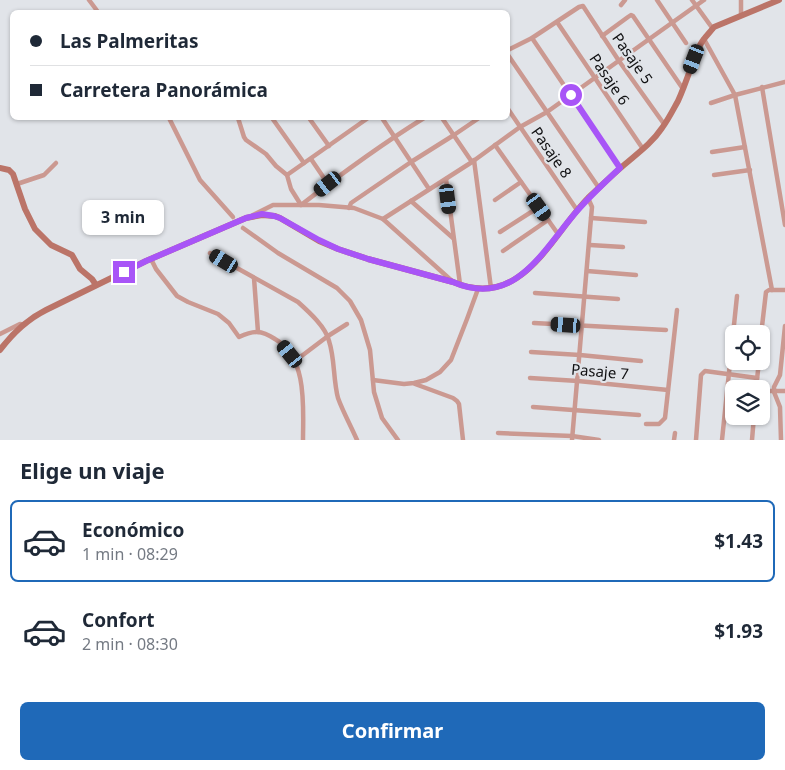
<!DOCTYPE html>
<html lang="es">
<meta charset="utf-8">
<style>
body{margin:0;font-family:"Noto Sans",sans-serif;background:#f2f2f3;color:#1f2937;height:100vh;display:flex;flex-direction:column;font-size:19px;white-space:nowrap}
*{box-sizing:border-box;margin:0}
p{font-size:16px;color:#747a83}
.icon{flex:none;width:28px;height:28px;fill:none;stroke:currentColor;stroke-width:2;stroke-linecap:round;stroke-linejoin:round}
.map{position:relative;height:440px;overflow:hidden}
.drawer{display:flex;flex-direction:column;background:#fff;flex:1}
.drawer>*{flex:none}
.top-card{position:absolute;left:10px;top:10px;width:500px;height:110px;border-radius:8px;box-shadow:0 1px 4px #0004;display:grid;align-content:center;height:110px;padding:0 20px;background:#fff}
.tools{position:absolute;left:725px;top:325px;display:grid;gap:10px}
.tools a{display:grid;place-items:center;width:45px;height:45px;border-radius:8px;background:#fff;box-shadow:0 1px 4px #0004;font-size:25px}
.end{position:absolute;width:22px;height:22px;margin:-11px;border:6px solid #a855f7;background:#fff;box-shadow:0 0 0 2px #fff}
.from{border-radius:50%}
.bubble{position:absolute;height:35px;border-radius:8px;background:#fff;box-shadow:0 1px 4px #0004;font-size:16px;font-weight:700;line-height:35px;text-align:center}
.car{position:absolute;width:15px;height:30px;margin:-15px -8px;border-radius:6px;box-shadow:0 0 4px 1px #0007;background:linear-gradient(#222 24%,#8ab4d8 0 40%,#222 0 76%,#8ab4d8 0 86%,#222 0)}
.top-card b{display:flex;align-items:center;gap:18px;height:48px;font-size:19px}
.top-card b+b{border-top:1px solid #e0e1e3}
.top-card i{width:12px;height:12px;background:#1f2937}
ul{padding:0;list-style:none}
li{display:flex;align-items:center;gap:15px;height:82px;margin:0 10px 8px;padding:0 10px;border:2px solid transparent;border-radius:8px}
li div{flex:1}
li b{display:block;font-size:19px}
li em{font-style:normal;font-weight:700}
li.current{border-color:#1f69b8}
li>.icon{width:45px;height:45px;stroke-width:1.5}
h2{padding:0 20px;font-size:22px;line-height:60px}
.primary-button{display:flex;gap:10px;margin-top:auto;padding:10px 20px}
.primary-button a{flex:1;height:58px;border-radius:8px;background:#1f69b8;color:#fff;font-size:20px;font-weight:700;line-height:58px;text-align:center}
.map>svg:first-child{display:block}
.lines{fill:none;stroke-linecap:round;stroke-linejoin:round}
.street{stroke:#cb9991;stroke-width:4.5}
.secondary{stroke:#bb7468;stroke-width:6}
.route{stroke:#a855f7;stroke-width:6}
.labels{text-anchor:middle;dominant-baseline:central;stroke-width:4.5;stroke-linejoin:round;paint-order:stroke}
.street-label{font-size:15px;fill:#101012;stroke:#e1e4e9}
</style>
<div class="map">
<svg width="785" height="440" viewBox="0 0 785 440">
<rect width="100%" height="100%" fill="#e1e4e9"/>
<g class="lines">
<g class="street">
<polyline points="89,0 98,12"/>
<polyline points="657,0 686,43"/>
<polyline points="692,0 713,29"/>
<polyline points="621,5 625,0"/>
<polyline points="741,16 741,0"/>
<polyline points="557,22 643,149"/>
<polyline points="602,36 628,17 631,15 633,16 683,89"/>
<polyline points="532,38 620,168"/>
<polyline points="704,39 735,95 772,290"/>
<polyline points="508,50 532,38 579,7 583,6 619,61 664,124"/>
<polyline points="508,55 599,188"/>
<polyline points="762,87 785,225"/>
<polyline points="711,103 735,95 785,82"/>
<polyline points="508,109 577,210"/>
<polyline points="169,118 200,180 233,217"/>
<path d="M 238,118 L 244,137 L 246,140 L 266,154 L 276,166 L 287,175 L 291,189 L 301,205 C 341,174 382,144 424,118"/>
<polyline points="272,118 304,163"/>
<polyline points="309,118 329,146"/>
<polyline points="382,118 429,189"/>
<polyline points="442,118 472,162"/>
<polyline points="495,145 558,234"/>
<polyline points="712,152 745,147"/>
<polyline points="311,159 328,184"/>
<polyline points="474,160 491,288"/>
<polyline points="287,175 368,118"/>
<polyline points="714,175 750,170"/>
<polyline points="446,179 460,284"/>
<polyline points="17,184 44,175 56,163"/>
<polyline points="495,200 521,182"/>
<polyline points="411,201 453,238"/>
<polyline points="349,208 351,203 411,162 454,135 479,118"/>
<polyline points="253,215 273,205 319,205 354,208 383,219 452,281"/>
<polyline points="591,218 645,222"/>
<polyline points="383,219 472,162 520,127 547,112 704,0"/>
<polyline points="243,228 278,253 337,288 350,301 361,320 370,350 374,392 382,418 398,440"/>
<polyline points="500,232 539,207"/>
<polyline points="590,245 623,247"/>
<polyline points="503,251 548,220"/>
<path d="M 210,253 L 298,302 C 308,311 326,327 329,341 C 335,359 333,379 338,398 C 343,412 351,426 357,440"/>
<path d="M 151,259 L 156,269 L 177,296 L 188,302 L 218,314 L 229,323 L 239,337 C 254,330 261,330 275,339 C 308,358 303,408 303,440"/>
<polyline points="587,271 636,275"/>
<polyline points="254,278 258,332"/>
<polyline points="535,293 618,299"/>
<polyline points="534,323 666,330"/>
<polyline points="0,334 20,324 24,325"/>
<polyline points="761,335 766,292 769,290 785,290"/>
<polyline points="531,352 580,355 641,361"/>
<polyline points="295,361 328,336 347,324"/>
<polyline points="530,378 578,381 668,390"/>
<polyline points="373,380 404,384 414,383 426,380 440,372 451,360 467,319 478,289"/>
<polyline points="415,384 453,398 457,401 459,404 463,440"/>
<polyline points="756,389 759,361"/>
<polyline points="761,391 785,391"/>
<polyline points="533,407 639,415"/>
<polyline points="646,424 659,424 665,418 677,310"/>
<polyline points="498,433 572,436 599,440"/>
<polyline points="572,440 591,218 592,207 588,198"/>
<polyline points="674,440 675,433"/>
<polyline points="696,440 701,375 705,371 757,378"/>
<polyline points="722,440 737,296"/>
<polyline points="752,440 754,416"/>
<polyline points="781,440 780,407 774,392 774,387 780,375 785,326"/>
</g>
<g class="secondary">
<polyline points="0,168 9,170 13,174 25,209 35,229 51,245 72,255 80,269 92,279 96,285"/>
<path d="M 0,350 C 12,334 28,319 46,310 L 146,261 L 246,218 L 262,215 L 275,216 L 280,218 L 319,241 L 338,249 L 368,259 L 453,282 C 522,311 550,237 588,198 C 600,187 612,175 624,165 C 638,153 652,143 662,128 C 668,120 673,110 678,101 C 684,88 689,73 694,59 C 697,52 699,45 704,39 C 707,35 711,31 714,27 L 779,0"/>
</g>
</g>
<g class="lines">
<path class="route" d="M 124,272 L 146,261 L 246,218 L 262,214 L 274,216 L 280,218 L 319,240 L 338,249 L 368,259 L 453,282 C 515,309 543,250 577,211 C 590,196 605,182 620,168 L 571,95"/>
</g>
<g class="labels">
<g class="street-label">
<text transform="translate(633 58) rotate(55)">Pasaje 5</text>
<text transform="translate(610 79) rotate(56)">Pasaje 6</text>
<text transform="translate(552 152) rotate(55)">Pasaje 8</text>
<text transform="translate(600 371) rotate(5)">Pasaje 7</text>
</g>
</g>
</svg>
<div class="tools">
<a><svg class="icon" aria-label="locate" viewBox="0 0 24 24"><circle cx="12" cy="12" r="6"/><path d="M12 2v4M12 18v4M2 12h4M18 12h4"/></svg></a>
<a><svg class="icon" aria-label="layers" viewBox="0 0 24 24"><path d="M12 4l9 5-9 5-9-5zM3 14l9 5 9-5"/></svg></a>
</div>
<i class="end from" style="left:571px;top:95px"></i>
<i class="end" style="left:124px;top:272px"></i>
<div class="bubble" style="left:82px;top:200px;width:82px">3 min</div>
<i class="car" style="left:694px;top:59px;rotate:201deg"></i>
<i class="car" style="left:328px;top:184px;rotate:232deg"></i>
<i class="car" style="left:448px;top:199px;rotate:173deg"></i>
<i class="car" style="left:539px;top:207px;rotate:144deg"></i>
<i class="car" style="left:224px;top:261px;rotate:301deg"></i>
<i class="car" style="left:566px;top:325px;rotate:274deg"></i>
<i class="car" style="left:290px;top:354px;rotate:321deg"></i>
<div class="top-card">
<b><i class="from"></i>Las Palmeritas</b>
<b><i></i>Carretera Panorámica</b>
</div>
</div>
<section class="drawer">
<h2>Elige un viaje</h2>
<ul>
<li class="current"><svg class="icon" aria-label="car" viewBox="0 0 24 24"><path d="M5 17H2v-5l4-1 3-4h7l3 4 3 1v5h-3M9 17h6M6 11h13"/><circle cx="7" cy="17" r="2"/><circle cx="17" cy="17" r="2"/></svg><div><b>Económico</b><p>1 min · 08:29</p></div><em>$1.43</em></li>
<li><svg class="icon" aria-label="car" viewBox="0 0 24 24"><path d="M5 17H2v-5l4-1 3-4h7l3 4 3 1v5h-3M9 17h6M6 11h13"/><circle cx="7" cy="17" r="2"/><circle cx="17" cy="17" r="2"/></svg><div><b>Confort</b><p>2 min · 08:30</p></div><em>$1.93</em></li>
</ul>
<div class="primary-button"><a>Confirmar</a></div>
</section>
